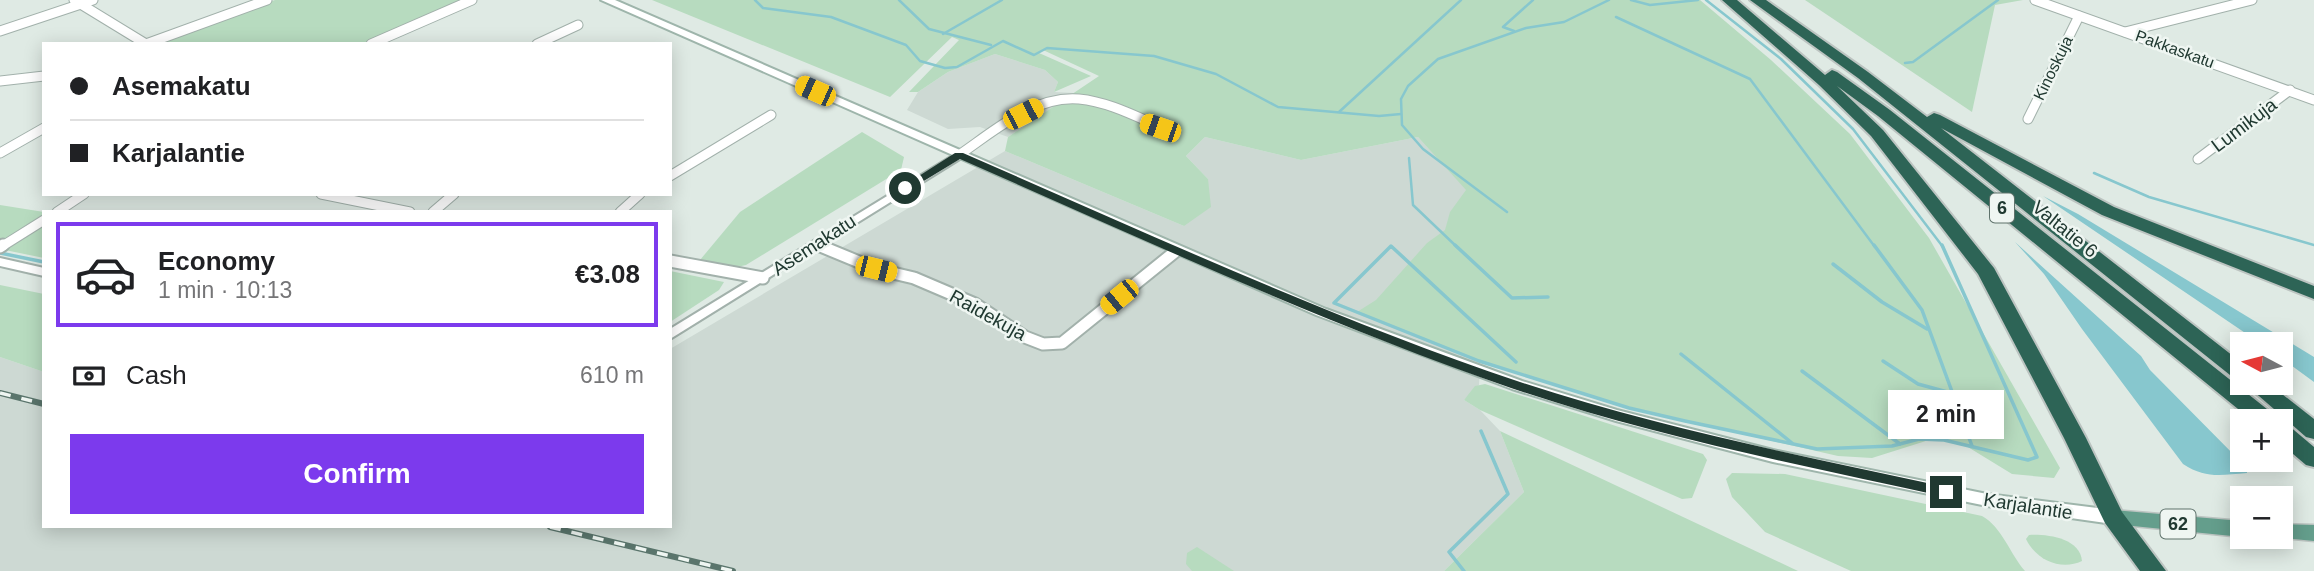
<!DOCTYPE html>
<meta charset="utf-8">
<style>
body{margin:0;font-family:Arial,sans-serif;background:#f2f2f2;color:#202124;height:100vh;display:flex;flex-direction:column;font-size:26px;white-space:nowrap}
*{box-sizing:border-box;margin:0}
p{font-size:23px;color:#757577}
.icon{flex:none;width:38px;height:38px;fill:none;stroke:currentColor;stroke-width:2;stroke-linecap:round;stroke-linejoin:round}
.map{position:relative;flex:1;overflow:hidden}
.details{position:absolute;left:42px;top:210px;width:630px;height:318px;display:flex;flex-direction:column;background:#fff;border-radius:0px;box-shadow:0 4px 18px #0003}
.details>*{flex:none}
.top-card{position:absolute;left:42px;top:42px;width:630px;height:154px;border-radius:0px;box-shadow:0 4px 18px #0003;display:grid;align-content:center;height:154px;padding:0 28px;background:#fff}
.needle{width:46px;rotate:277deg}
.tools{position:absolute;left:2230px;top:332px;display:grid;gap:14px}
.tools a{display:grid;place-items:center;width:63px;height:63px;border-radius:0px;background:#fff;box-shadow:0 4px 18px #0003;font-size:35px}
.end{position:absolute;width:32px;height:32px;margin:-16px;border:9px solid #203931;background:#fff;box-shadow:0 0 0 4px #fff}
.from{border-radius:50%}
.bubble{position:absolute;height:49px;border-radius:0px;background:#fff;box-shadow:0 4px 18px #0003;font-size:23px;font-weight:600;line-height:49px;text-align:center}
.car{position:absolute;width:21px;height:42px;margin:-21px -10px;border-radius:9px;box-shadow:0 0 5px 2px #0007;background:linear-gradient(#f5c518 24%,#345 0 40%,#f5c518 0 76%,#345 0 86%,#f5c518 0)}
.top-card b{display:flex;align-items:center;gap:24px;height:66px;font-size:26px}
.top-card b+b{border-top:2px solid #e0e0e0}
.top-card i{width:18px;height:18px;background:#202124}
ul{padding:12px 0 0;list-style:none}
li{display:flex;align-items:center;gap:21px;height:105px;margin:0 14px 10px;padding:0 14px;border:4px solid transparent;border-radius:0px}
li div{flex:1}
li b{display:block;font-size:26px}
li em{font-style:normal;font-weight:600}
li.current{border-color:#7c3aed}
li>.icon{width:63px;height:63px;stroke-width:1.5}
.pay{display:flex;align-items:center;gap:18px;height:77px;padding:0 28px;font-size:26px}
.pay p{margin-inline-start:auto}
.cta{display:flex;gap:14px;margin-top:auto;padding:14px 28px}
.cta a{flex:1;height:80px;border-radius:0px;background:#7c3aed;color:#fff;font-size:28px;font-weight:600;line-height:80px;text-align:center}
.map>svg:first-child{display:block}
.built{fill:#cdd9d3}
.green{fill:#b7dbbf}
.water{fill:#87c7ce}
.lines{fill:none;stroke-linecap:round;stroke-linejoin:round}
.stream-far1{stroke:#87c7ce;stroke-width:2.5}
.stream{stroke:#87c7ce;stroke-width:3.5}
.minor-far1-casing{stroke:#a2b1ab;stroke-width:11}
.minor-casing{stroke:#a2b1ab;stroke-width:15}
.tertiary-casing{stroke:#a2b1ab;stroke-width:4}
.secondary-casing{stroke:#9eb5ab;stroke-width:4}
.primary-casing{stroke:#bcc4c1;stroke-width:3}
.motorway-casing{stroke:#bcc4c1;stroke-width:4}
.minor-far1{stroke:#fff;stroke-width:9}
.minor{stroke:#fff;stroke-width:11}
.tertiary{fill:#fff;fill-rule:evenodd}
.secondary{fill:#fff;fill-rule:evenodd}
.primary{fill:#649e8c;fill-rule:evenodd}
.motorway{fill:#2d6456;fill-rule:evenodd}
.rail-casing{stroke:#5a756c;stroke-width:6}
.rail{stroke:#eff6f2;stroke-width:3.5;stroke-dasharray:11;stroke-linecap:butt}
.route{fill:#203931}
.labels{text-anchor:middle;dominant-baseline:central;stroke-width:5;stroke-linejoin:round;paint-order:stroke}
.far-street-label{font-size:16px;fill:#203931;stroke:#eff6f2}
.shield{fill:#eff6f2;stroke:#5e726b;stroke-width:2}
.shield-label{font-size:18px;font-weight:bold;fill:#203931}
.street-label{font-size:19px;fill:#203931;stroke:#eff6f2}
</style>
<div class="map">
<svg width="2314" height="571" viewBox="0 0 2314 571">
<rect width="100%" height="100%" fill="#dfeae4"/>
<g class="built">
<polygon points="995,54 1045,70 1058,82 1054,92 1074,93 1008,137 980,127 948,129 907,110 918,92 948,72"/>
<polygon points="1205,137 1301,160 1418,137 1478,202 1481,352 1479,385 1464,400 1480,410 1500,431 1524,492 1444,571 0,571 0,357 44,372 44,527 670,527 670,349 1005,151 1184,226 1208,179 1186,156"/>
</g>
<g class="green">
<polygon points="275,0 462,0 361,44 157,44"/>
<polygon points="652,0 1700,0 1771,60 1850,134 1929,238 2060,468 2054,478 2012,474 1963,444 1944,440 1929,440 1872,458 1838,456 1629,408 1479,361 1357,312 1376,300 1427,243 1445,230 1450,212 1466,190 1418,137 1301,160 1205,137 1186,156 1208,179 1211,207 1184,226 1005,151 1008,137 1099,76 1043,50 1039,53 1091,76 1054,92 1058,82 1045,70 995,54 948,72 918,92 909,92 959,40 952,37 890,97"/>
<polygon points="1805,0 2023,0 1995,5 1972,112"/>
<polygon points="862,132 904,157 901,170 746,265 737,267 700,260 740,212"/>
<polygon points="0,205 44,212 44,258 0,249"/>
<polygon points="670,271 724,282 719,290 670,322"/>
<polygon points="0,285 44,294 44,372 0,357"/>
<polygon points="1485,384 1703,454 1707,460 1692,498 1682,499 1480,410 1464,400 1475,386"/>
<polygon points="1500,431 1798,571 1444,571 1524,492"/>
<path d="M 1732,473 L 1785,474 L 1982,516 C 2002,527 2010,554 2025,571 L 1851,571 L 1765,532 L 1732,497 L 1726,479 Z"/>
<path d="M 2029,535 C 2047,534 2080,538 2082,561 C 2061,571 2036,560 2026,539 Z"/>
<polygon points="1197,547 1234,571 1192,571 1186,564 1187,553"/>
</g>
<g class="water">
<polygon points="2043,196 2078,214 2314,357 2314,382 2280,357 2280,345 2263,345"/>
<path d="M 2015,242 L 2141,356 L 2150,370 L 2247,468 L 2247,473 C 2221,475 2206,479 2183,464 L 2082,329 L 2044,274 Z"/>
</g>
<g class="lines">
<g class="stream-far1">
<polyline points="755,0 763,8 831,17 906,45 920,61 945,68 957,67 1003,41 1034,55 1047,48 1154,56 1216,74 1278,107 1379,116 1401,114"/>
<polyline points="899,0 929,29 991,45"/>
<polyline points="1631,0 1650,5 1698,0"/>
<polyline points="1706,0 1781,59 1853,129 1943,247"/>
<polyline points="1616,17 1750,79 1875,247"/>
<polyline points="1514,31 1503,27 1533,0"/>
<polyline points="943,34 1002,0"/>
<polyline points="1905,63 1913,62 1998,0"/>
<polyline points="1339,112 1461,0"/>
<polyline points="1409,158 1413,205 1457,247"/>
<polyline points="2094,173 2149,197 2314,245"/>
<polyline points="1507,212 1423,149 1402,125 1401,99 1408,86 1438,59 1526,28 1564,22 1609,0"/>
</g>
<g class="stream">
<polyline points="1455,245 1512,298 1548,297"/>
<polyline points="1874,245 1922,310 1972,446"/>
<polyline points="0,253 44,262"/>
<polyline points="1833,264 1882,302 1927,329"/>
<polyline points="1681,354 1792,443"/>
<polyline points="1883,361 1918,384 1951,393"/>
<polyline points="1516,362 1391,246 1334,303 1479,361 1629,408 1685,421 1817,449 1892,446 1919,439 1944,440 2028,460 2037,457 1942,245"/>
<polyline points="1802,371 1900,444"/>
<polyline points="1464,571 1449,552 1508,494 1481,431"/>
</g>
<g class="minor-far1-casing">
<g id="minor-far1">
<polyline points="74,0 146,44 267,0"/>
<polyline points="2035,0 2314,100"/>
<polyline points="0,31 93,0"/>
<polyline points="2125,32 2252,0"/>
<polyline points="371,44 472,0"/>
<polyline points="537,44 578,25"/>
<polyline points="0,81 44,76"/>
<polyline points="2028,119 2079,16"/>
<polyline points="0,153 44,128"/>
<path d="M 959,155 C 993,132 1034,95 1079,99 C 1112,102 1144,121 1175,133"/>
<polyline points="2198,159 2290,90"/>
<polyline points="670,176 771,115"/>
<polyline points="321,194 410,212"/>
<polyline points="57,212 84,194"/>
<polyline points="433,212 454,194"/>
<polyline points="620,212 640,194"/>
<polyline points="816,244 822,247"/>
<polyline points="1,247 44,220"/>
</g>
</g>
<g class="minor-casing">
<g id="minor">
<polyline points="818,245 876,269 914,278 975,304 1025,337 1043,344 1062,343 1176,251"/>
<polyline points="0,247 3,245"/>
<polyline points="670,261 763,278"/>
</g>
</g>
<g class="tertiary-casing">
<g id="tertiary">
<polygon points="959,152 963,153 964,155 963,157 670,339 670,329"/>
<polygon points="0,258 44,268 44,276 0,266"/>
</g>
</g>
<g class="secondary-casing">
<polygon id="secondary" points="601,0 615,0 1326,309 1522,381 1617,410 1773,450 1987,494 2113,510 2119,512 2122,517 2119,522 2113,524 1987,506 1773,462 1616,421 1512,389 1316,315"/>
</g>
<g class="primary-casing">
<g id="primary">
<polygon points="2113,510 2242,521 2242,537 2113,524 2106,522 2103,517 2106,512"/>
<polygon points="2280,524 2314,525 2314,541 2273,537 2280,537"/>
</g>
</g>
<g class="motorway-casing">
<g id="motorway">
<polygon points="1722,0 1737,0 1825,75 1832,70 1837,72 1890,110 2277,417 2280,422 2254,422 1878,116 1837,86 1883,130 1994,268 2086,438 2122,512 2166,571 2140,571 2105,523 2064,438 1978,274 1871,136 1819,85"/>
<polygon points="1750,0 1766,0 1868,72 1927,117 1934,113 1940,115 2114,207 2314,286 2314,299 2102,215 1941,128 2242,363 2242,381 2235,379 1858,78"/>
<polygon points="2244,383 2268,383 2314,419 2314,439 2306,437"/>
<polygon points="2280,423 2288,425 2314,447 2314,467 2306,465 2280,443"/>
</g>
</g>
<use href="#minor-far1" class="minor-far1"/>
<use href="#minor" class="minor"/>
<use href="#tertiary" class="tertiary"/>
<use href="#secondary" class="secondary"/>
<use href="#primary" class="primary"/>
<use href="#motorway" class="motorway"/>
<g class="rail-casing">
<g id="rail">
<polyline points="0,393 44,404"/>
<polyline points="550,527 733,571"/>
</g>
</g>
<use href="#rail" class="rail"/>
</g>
<path class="route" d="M 955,153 L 963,153 C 1147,233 1330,318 1520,382 C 1659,428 1803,456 1946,487 L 1953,492 L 1946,497 C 1800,465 1652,436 1511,388 C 1323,323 1142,239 960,159 L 909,190 L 900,188 Z"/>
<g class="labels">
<g class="far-street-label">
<text transform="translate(2175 49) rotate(20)">Pakkaskatu</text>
<text transform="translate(2053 68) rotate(-64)">Kinoskuja</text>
</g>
<g class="shield">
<rect x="1990" y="193.5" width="24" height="29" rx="5"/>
<rect x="2160.5" y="509.5" width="35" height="29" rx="5"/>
</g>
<g class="shield-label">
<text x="2002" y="208">6</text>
<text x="2178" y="524">62</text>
</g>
<g class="street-label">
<text transform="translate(2244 125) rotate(-37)">Lumikuja</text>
<text transform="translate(2065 229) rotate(39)">Valtatie 6</text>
<text transform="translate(814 245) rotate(-33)">Asemakatu</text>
<text transform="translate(988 315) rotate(29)">Raidekuja</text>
<text transform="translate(2028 506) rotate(9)">Karjalantie</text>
</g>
</g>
</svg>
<div class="tools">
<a><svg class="needle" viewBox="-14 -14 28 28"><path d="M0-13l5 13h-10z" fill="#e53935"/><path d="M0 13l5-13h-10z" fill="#757577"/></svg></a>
<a>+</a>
<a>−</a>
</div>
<i class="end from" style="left:905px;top:188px"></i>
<i class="end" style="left:1946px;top:492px"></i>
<div class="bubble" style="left:1888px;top:390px;width:116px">2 min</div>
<i class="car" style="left:815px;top:91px;rotate:294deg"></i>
<i class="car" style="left:1023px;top:114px;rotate:63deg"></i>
<i class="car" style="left:1160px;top:128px;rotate:289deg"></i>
<i class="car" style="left:876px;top:269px;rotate:104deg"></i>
<i class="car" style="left:1119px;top:297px;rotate:231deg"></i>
<div class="top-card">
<b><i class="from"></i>Asemakatu</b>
<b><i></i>Karjalantie</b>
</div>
<section class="details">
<ul>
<li class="current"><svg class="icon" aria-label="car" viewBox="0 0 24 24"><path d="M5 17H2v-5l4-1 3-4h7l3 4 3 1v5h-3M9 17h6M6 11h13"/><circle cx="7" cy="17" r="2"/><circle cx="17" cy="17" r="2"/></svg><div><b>Economy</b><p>1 min · 10:13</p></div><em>€3.08</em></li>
</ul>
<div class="pay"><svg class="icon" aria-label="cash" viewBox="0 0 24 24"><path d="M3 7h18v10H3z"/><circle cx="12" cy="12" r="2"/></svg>Cash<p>610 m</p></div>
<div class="cta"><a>Confirm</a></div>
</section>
</div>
